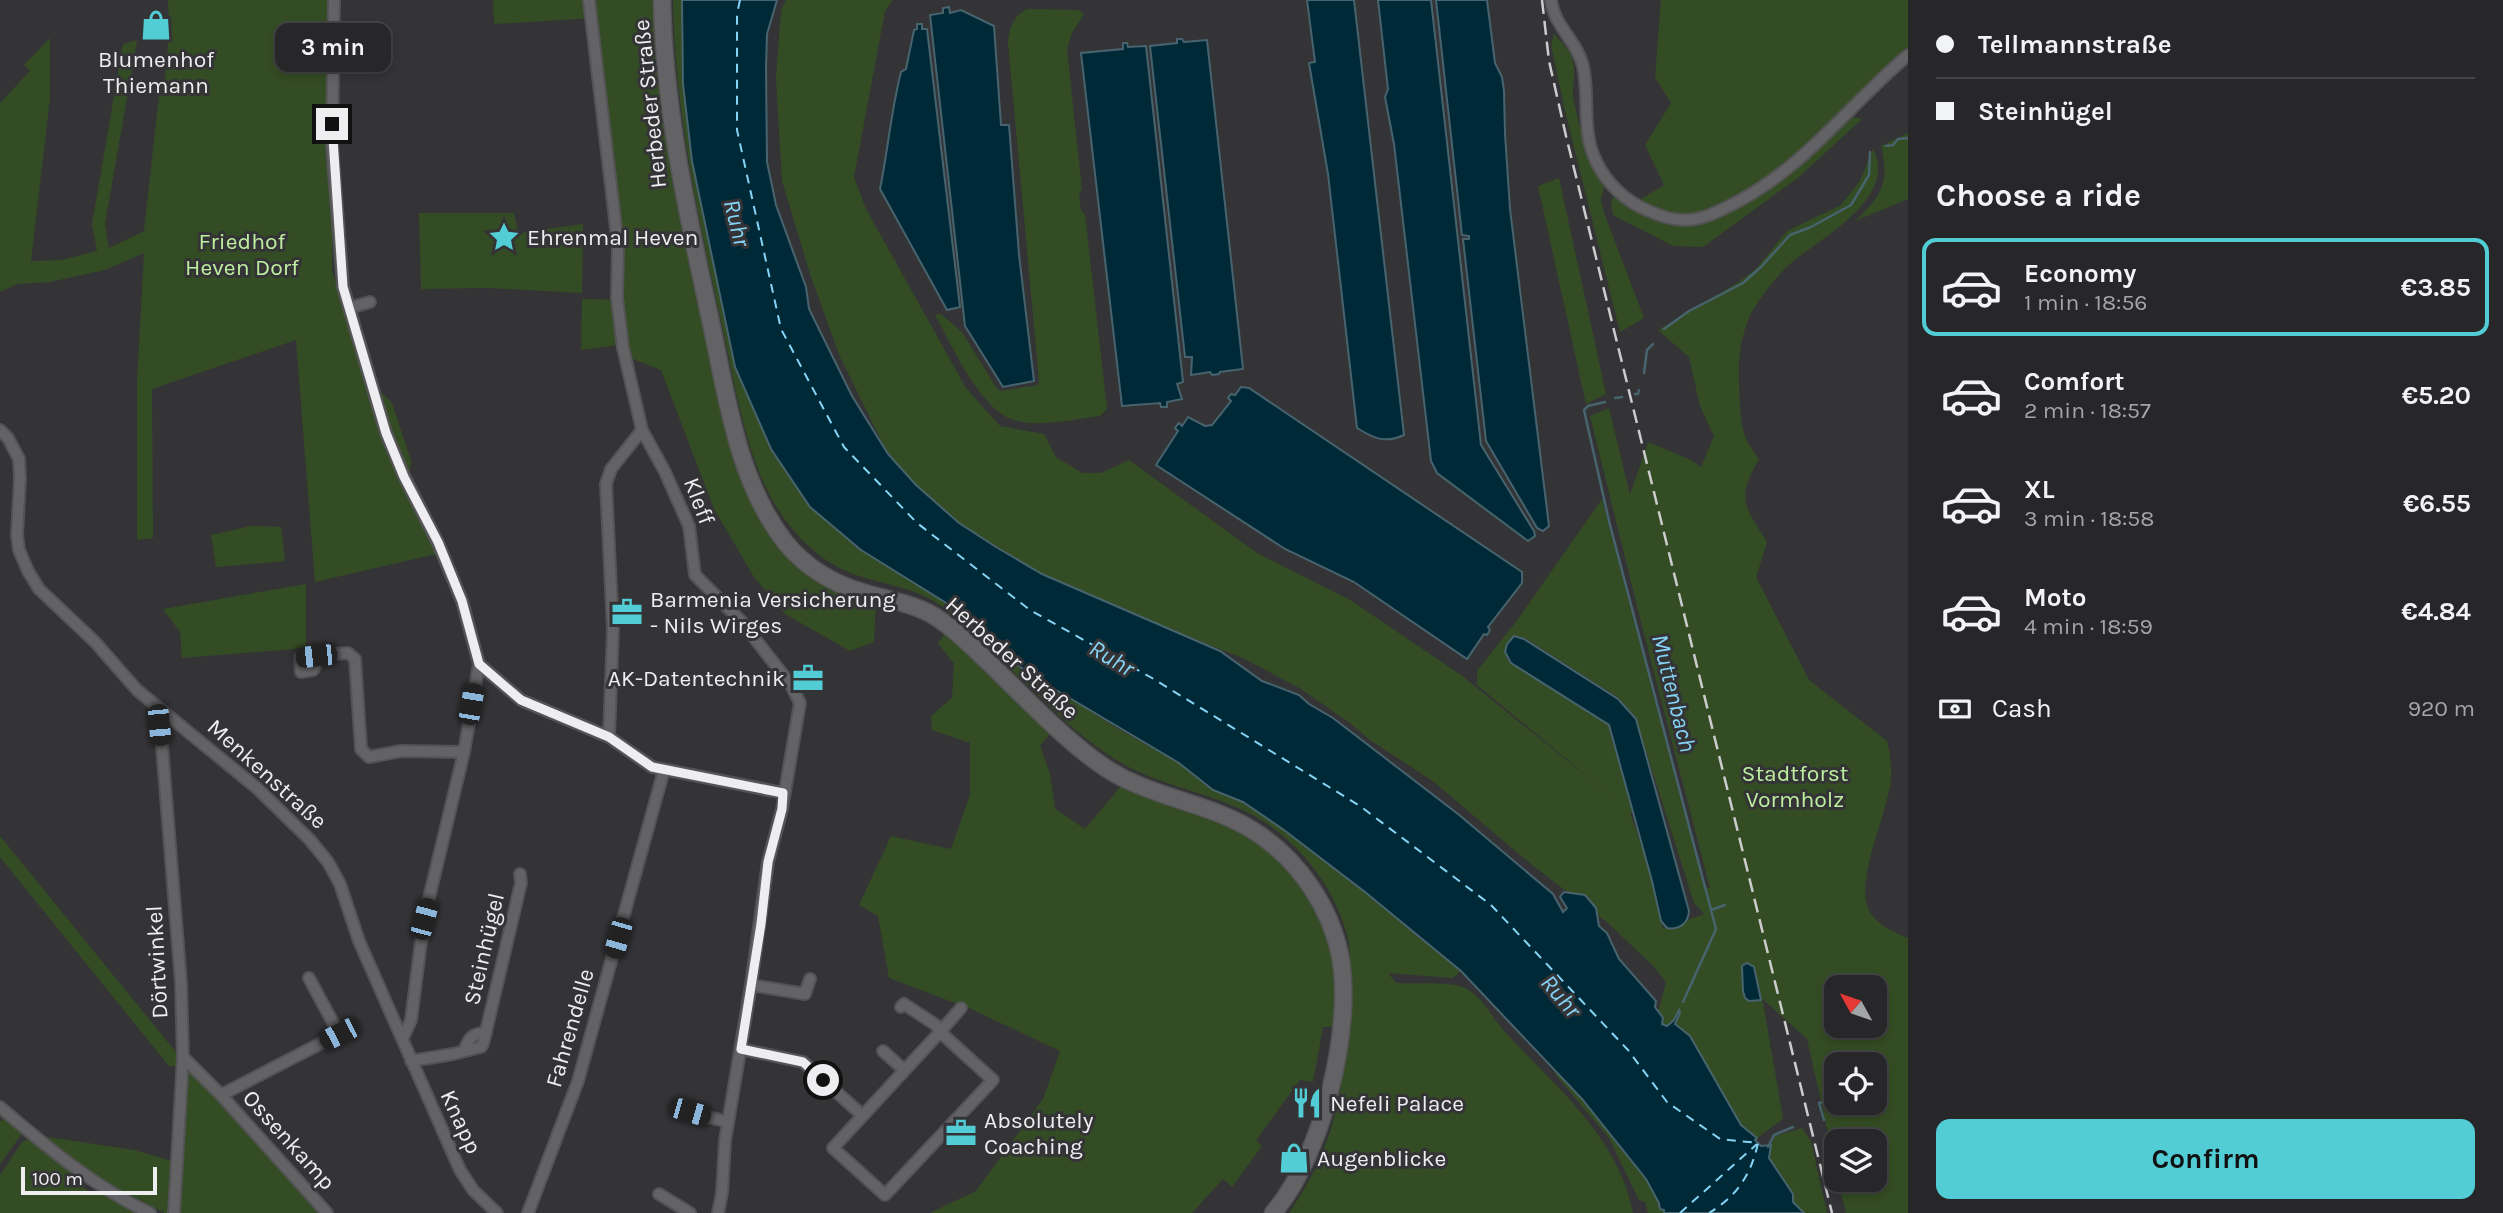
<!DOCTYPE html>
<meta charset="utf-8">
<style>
body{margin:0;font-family:Karla,sans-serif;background:#2f2f31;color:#f1f3f6;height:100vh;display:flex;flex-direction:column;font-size:26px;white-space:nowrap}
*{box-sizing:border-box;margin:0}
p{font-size:23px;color:#a4a5a8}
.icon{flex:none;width:38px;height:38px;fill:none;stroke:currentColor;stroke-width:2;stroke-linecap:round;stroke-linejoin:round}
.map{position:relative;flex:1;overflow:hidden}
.drawer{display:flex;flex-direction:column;background:#272729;width:595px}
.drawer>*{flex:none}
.banner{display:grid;align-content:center;height:154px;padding:0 28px;background:#272729}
.needle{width:46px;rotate:310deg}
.controls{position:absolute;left:1824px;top:975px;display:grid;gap:14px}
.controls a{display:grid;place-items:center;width:63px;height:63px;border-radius:14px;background:#272729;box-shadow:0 4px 10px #0003,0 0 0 2px #434446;font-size:35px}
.scale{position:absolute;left:21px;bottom:18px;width:136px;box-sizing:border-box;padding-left:7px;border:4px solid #eeeef0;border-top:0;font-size:19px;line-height:24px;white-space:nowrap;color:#eeeef0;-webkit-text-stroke:5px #343437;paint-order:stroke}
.end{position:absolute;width:32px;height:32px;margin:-16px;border:9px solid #eeeef0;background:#111;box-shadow:0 0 0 4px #111}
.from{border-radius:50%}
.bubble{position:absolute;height:49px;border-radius:14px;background:#272729;box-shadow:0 4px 10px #0003,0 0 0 2px #434446;font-size:23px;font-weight:700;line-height:49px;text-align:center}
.car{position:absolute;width:21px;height:42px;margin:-21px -10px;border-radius:9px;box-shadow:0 0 5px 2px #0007;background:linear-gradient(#222 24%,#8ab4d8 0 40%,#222 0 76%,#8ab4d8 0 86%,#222 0)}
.banner b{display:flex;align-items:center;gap:24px;height:66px;font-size:26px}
.banner b+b{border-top:2px solid #434446}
.banner i{width:18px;height:18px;background:#f1f3f6}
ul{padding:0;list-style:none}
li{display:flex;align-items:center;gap:21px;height:98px;margin:0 14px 10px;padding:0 14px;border:4px solid transparent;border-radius:14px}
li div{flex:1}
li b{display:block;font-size:26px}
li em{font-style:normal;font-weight:700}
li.on{border-color:#52ccd5}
li>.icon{width:63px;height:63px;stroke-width:1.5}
h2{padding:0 28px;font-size:32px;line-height:84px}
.pay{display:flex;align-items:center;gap:18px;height:77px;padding:0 28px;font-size:26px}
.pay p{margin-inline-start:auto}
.cta{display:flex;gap:14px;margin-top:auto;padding:14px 28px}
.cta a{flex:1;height:80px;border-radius:14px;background:#52ccd5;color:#111;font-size:28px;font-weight:700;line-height:80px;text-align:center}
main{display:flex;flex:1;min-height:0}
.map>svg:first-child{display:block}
.green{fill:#344c23;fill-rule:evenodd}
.water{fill:#002937;stroke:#47646e;stroke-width:2}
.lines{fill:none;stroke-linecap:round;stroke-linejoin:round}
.stream{stroke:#47646e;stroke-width:2.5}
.ferry{stroke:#85d4f6;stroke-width:2;stroke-dasharray:9 7;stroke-linecap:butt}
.minor-casing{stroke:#535355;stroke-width:14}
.secondary-casing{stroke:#535355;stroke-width:19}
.minor{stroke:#636366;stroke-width:10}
.secondary{stroke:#636366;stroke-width:16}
.rail{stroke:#ccccce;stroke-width:2.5;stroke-dasharray:14 7;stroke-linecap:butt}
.route{stroke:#eeeef0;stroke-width:9}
.labels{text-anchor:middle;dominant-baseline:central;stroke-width:6;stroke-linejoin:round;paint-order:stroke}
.poi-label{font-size:23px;fill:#eeeef0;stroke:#343437;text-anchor:start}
.street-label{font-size:23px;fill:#eeeef0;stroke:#343437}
.park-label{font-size:23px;fill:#beeea0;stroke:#343437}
.water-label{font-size:24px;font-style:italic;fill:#85d4f6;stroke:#343437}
</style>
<main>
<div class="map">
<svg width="1908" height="1213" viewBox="0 0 1908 1213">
<rect width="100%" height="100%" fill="#343437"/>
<g class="green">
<polygon points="168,0 328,0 329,24 325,151 332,210 332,270 381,435 398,478 436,554 315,582 296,340 152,389 153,538 137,540 137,382 144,253 105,270 50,282 17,284 0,292 0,103 30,71 24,65 50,38 50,98 31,261 62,260 97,251 92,224 123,44 137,40 105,224 109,248 144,231 159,96 164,95 169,30"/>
<polygon points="493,0 655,0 657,62 678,196 723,423 748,489 776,543 814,578 876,602 874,642 850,651 785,614 754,577 714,509 661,370 630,358 626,344 581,350 582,299 624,300 622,245 594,18 494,24"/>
<path d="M 673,0 L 682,0 L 683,83 L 692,161 L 735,367 L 771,449 L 810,507 L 861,550 L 951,606 L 991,647 L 1115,727 L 1179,763 L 1213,790 L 1243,802 L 1284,830 L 1365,892 L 1461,971 L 1453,978 L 1388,973 L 1396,983 C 1414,984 1451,981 1465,988 C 1483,997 1492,1018 1505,1032 C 1554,1085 1619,1137 1633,1213 L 1289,1213 C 1339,1141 1347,1077 1348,992 C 1348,975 1352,954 1348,938 C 1337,892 1303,846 1263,821 C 1217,792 1159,788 1113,758 C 1068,729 1030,687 991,650 C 973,632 954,613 932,600 C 911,588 888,585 866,578 C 835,570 810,551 790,526 C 748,475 737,393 723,330 C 699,221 675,112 673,0 Z"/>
<path d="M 786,0 L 893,0 L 885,11 L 854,177 L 866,209 L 966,388 L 1000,426 L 1044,434 L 1056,457 L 1082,473 L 1101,473 L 1129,460 L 1257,553 L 1350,600 L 1461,675 L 1616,800 L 1477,685 L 1477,671 L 1518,619 L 1602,499 L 1704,887 L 1710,888 L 1642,626 L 1590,416 L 1609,408 L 1630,495 L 1648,442 L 1691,460 L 1701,467 L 1714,436 L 1700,406 L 1689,357 L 1658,330 L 1737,283 L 1755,270 L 1787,231 L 1841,205 L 1860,181 L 1873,149 C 1899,198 1820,238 1790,264 C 1778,275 1765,291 1756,305 C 1741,328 1738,357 1739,383 C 1740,400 1739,425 1747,441 C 1750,447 1755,453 1759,459 C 1736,499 1744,505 1767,542 L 1756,577 L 1809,680 L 1887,741 C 1890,754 1892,766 1891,779 C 1888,813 1854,881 1869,910 C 1876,925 1894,932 1908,938 L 1908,1213 L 1846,1213 L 1838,1180 L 1874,1180 L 1874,1141 L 1836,1141 L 1836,1168 L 1807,1039 L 1758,995 L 1763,1002 L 1783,1119 L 1757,1138 L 1741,1126 L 1690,1036 L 1675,1024 L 1680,1013 L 1678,1011 L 1674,1020 L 1666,1026 L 1662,1024 L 1658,1013 L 1666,982 L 1654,967 L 1608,923 L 1532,865 L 1434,782 L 1370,740 L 1350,723 L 1301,689 L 1243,658 L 1179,633 L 1042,574 L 959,523 L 916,485 L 888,454 L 840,357 L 810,274 L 782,181 L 776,78 L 781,10 ZM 1515,635 L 1525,638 L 1619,698 L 1636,719 L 1694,903 L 1704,914 L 1663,929 C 1658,889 1643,851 1630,813 L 1633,813 L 1608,725 L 1509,662 L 1504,652 L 1507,643 ZM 1836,987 L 1874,987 L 1874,1026 L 1836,1026 ZM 1836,1064 L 1874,1064 L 1874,1102 L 1836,1102 Z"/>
<path d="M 1661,0 L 1908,0 L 1908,51 C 1854,103 1804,161 1738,197 C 1725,204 1710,213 1694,215 C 1674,218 1656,209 1638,201 L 1664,185 L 1645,145 L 1671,103 L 1655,77 Z"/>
<path d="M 1027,9 L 1078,10 L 1084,14 L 1072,33 L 1067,49 L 1082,190 L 1079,192 L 1081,211 L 1085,214 L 1107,409 L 1100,416 C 1074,419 1043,427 1018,421 C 981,414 953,346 935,315 L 941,314 L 962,332 L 994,384 L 1000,391 L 1038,385 L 1039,381 L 1008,43 C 1009,29 1013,16 1027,9 Z"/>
<path d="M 1554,34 C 1564,45 1574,54 1574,70 C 1575,79 1572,88 1573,97 C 1579,128 1587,158 1605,183 L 1601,199 L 1604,213 L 1644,318 L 1620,332 L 1565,111 L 1551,45 Z"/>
<path d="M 1852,117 L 1862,119 L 1799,177 L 1703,247 L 1673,246 L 1613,215 L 1611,202 L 1613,197 C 1631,208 1655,224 1677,225 C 1733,230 1807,149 1852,117 Z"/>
<path d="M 1908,133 L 1908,199 L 1855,221 C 1882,196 1890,182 1881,146 Z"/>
<polygon points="1559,178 1606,394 1586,404 1538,186"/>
<polygon points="419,213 514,213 518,233 583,224 582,293 487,288 421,289"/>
<polygon points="375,386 392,403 411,461 409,478"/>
<polygon points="251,526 281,527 285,561 216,567 211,535"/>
<polygon points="306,584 306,648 182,658 180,632 163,609"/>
<path d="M 947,631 L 1052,731 L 1040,746 L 1050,774 L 1055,809 L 1085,829 L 1121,786 C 1134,792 1147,798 1161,802 C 1183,808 1206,813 1227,823 C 1277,848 1321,896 1332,952 C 1336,977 1335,1002 1335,1027 L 1323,1027 L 1313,1082 L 1300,1080 L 1256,1140 L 1262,1146 L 1232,1187 L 1223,1179 L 1192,1213 L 930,1213 L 976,1191 L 1043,1099 L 1060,1051 L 971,1009 L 889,978 L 878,916 L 859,905 L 891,836 L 951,849 L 970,795 L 970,743 L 932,730 L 931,716 L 952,698 L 954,664 L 938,643 Z"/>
<polygon points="0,836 179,1056 178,1066 169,1066 0,857"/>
<polygon points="185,1069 193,1071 319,1213 165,1213 80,1170 41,1136 134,1150 172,1161"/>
<polygon points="1557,1073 1582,1099 1646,1179 1664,1213 1648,1213 1645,1202 1639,1200 1609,1138 1555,1074"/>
<polygon points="4,1117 23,1132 0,1164 0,1122"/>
<polygon points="1802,1128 1811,1141 1827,1213 1804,1213 1793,1202 1793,1194 1769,1157 1771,1145 1775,1136"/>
<polygon points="32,1138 82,1178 82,1186 89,1192 98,1192 137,1213 0,1213 0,1175 23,1141"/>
</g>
<g class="water">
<polygon points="682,0 777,0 767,34 766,67 767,162 776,205 806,287 809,309 852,396 888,454 916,485 959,523 996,547 1042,574 1220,651 1262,681 1299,695 1309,704 1333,718 1458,814 1553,894 1563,912 1567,908 1560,897 1564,892 1585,895 1596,908 1599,926 1607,933 1619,959 1656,1001 1655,1007 1663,1018 1662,1024 1667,1026 1674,1020 1679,1010 1680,1013 1675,1024 1690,1036 1741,1125 1757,1138 1755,1140 1761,1146 1771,1145 1769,1158 1793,1194 1793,1202 1804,1213 1664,1213 1664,1210 1660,1209 1659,1203 1646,1179 1582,1099 1461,971 1365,892 1284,830 1243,802 1213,790 1179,763 1041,681 991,647 951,606 861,550 810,507 771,449 735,367 692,161 683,84"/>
<path d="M 1307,0 L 1354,0 L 1404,435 C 1385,444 1373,438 1357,428 L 1328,174 L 1309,63 L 1315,62 Z"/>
<polygon points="1378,0 1431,0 1481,445 1534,531 1535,536 1528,541 1437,473 1431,461 1394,144 1385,97 1388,89"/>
<polygon points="1436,0 1487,0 1495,63 1502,77 1504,91 1505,134 1510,209 1548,518 1549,526 1543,531 1537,528 1486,441 1463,239 1469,239 1469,236 1462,235"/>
<polygon points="949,7 950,13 961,10 994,26 1001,125 1009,125 1019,255 1034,381 1003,387 965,326 930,15 943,13 943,8"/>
<path d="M 917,24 L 922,24 L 922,29 L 927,29 L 960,307 L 947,310 L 880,189 C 888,150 891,111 901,72 L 906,69 L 914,30 L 917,29 Z"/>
<polygon points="1177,39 1182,39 1184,42 1207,40 1243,369 1220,372 1219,374 1212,375 1210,372 1191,375 1192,357 1185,357 1150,46 1177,43"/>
<polygon points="1123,43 1127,43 1128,47 1146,46 1183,382 1177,384 1182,399 1167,402 1167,407 1161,407 1160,403 1122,406 1081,53 1123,49"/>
<polygon points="1241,387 1249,388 1522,572 1522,583 1488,627 1490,630 1487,635 1484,634 1467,659 1354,582 1285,549 1156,465 1178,431 1175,428 1179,423 1182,426 1188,417 1205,426 1212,425 1231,401 1228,398 1231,394 1235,395"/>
<path d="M 1514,636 L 1524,639 L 1618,699 L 1636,719 L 1689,911 C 1688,924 1679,930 1667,928 L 1661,921 L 1652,881 L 1609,725 L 1511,663 L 1505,652 L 1507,644 Z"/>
<polygon points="1747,963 1754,967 1761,1000 1749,1001 1745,998 1743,991 1742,966"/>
</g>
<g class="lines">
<g class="stream">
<polyline points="1886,146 1893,145 1898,139 1908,138"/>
<polyline points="1664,329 1689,311 1743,283 1761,267 1790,235 1811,227 1851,205 1869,175 1870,152"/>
<polyline points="1644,373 1647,350 1653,344"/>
<polyline points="1635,394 1638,394 1639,390"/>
<polyline points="1615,398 1622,397"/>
<polyline points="1605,402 1588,406 1584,410 1609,521 1716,929 1683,1002"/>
<polyline points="1711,910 1725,905"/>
<polyline points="1841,1103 1847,1103"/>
<polyline points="1824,1120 1819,1103 1827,1101"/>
<polyline points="1768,1147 1774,1135 1793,1127"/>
</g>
<g class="ferry">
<path d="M 740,0 L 737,14 L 737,130 L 781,329 L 844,447 L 917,523 L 1030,610 L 1152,678 L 1360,806 L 1491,905 L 1628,1050 L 1667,1102 L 1720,1139 L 1758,1143 C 1751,1175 1737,1196 1709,1213"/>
<polyline points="1680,1213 1757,1144"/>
</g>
<g class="minor-casing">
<g id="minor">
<polyline points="334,0 332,145 343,287 386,433 404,476 438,543 462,601 479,664 464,752 424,919 411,1020 403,1038"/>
<polyline points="589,0 618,245 617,298 623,348 642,430 665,472 689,526 695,575 741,621 791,685 800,703 782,809 768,862 751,985 725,1141 722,1193 718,1213"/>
<path d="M 1551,0 C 1554,26 1577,41 1583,66 C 1590,97 1581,131 1596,161 C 1606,183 1626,202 1649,211 C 1660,216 1672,220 1685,220 C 1703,220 1719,211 1735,203 C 1805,167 1849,105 1908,55"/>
<polyline points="349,308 370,302"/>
<polyline points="0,430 8,438 19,459 20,478 17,535 19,550 28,571 39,589 95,642 137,690 258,789 310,840 328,862 340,884 359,941 460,1170 473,1190 497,1213"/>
<polyline points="316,656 316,665 313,670 301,672 300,657 348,653 355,659 361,749 369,757 401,751 464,752"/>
<polyline points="479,664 521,700 609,737 652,767 783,793"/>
<polyline points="159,709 181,983 183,1057 174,1213"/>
<polyline points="609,737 613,630 606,484 611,469 642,430"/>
<polyline points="751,985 805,994 810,979"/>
<polyline points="901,1007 904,1004 936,1025 940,1032 961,1008"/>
<polygon points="940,1032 993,1080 885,1195 833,1148"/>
<polyline points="741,1049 803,1062 862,1115"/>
<path d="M 464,1051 C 469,1038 472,1033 486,1033"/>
<polyline points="883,1051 904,1070"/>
<polyline points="183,1057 221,1095 327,1213"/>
<polyline points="411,1061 453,1054 481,1047 483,1044 521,883 520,874"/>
<polyline points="221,1095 339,1034 309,978"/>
<path d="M 0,1107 C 47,1147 94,1187 150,1213"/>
<polyline points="685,1111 728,1122"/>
<polyline points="659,1194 690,1213"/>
<polyline points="528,1213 578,1081 664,770"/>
</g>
</g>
<g class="secondary-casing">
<path id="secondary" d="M 662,0 C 664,110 688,216 711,323 C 727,397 737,480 785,542 C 804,566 833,584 862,592 C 884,599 908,602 929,613 C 949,624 966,641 983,657 C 1020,692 1056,732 1097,762 C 1148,800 1210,800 1260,835 C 1300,863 1330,907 1340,955 C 1354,1028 1322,1157 1273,1213"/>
</g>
<use href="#minor" class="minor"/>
<use href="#secondary" class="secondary"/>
<polyline class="rail" points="1542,0 1549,61 1566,136 1832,1213"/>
</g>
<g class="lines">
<polyline class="route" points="332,124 343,287 386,433 404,477 438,542 462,601 479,664 521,700 609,737 652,767 783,793 782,809 768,862 761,924 741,1049 803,1062 823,1080"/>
</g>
<defs>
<g id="shop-bare" transform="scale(2.415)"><path d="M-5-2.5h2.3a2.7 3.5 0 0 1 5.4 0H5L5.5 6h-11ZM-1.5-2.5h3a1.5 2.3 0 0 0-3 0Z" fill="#52ccd5" stroke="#343437" stroke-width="2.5" paint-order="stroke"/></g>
<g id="sight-bare" transform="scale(2.415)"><path d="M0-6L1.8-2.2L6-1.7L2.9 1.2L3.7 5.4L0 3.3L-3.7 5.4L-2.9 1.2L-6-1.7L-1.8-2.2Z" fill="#52ccd5" stroke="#343437" stroke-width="2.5" paint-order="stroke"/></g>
<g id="office-bare" transform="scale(2.415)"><path d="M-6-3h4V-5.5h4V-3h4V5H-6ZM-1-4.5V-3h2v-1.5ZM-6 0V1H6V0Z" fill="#52ccd5" stroke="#343437" stroke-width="2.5" paint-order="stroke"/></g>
<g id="restaurant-bare" transform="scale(2.415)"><path d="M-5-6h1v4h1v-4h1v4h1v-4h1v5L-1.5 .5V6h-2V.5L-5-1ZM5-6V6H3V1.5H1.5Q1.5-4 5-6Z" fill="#52ccd5" stroke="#343437" stroke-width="2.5" paint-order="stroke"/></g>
</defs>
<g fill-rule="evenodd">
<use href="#shop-bare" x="156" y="25"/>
<use href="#sight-bare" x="504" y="237"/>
<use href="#office-bare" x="627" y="612"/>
<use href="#office-bare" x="808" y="678"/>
<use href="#restaurant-bare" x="1307" y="1103"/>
<use href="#office-bare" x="961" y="1133"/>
<use href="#shop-bare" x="1294" y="1158"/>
</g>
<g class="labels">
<g class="poi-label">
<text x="156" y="59" text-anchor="middle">Blumenhof<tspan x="156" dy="26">Thiemann</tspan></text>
<text x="527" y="237">Ehrenmal Heven</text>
<text x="650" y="599">Barmenia Versicherung<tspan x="650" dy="26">- Nils Wirges</tspan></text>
<text x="785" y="678" text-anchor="end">AK-Datentechnik</text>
<text x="1330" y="1103">Nefeli Palace</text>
<text x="984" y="1120">Absolutely<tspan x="984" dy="26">Coaching</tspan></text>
<text x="1317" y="1158">Augenblicke</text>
</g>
<g class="street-label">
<text transform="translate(650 104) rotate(-96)">Herbeder Straße</text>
<text transform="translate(699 501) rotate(69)">Kleff</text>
<text transform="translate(1012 658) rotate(42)">Herbeder Straße</text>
<text transform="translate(267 774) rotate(42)">Menkenstraße</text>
<text transform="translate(484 949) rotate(-77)">Steinhügel</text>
<text transform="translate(157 962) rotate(-93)">Dörtwinkel</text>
<text transform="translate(570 1028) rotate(-74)">Fahrendelle</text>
<text transform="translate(461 1122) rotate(65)">Knapp</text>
<text transform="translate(289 1140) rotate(48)">Ossenkamp</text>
</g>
<g class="park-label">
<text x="242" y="241">Friedhof<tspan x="242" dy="26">Heven Dorf</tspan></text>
<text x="1795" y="773">Stadtforst<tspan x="1795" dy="26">Vormholz</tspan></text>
</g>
<g class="water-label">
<text transform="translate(737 223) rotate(76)">Ruhr</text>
<text transform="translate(1112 658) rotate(31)">Ruhr</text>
<text transform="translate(1674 693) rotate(76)">Muttenbach</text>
<text transform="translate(1561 996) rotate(50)">Ruhr</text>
</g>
</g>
</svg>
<div class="controls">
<a><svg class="needle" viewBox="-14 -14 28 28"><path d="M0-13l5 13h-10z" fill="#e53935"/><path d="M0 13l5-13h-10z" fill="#a4a5a8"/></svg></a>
<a><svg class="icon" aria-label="locate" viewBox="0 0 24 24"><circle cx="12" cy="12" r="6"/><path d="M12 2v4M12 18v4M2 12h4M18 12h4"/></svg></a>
<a><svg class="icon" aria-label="layers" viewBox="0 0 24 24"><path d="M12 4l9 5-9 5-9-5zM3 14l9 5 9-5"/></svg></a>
</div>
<div class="scale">100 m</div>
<i class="end from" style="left:823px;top:1080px"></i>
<i class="end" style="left:332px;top:124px"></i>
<div class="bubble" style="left:275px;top:23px;width:116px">3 min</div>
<i class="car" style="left:316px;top:656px;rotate:264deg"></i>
<i class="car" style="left:471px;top:704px;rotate:10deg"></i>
<i class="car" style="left:159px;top:725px;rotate:175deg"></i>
<i class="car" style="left:424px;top:919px;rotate:15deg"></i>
<i class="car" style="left:618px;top:938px;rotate:196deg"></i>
<i class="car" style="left:339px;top:1034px;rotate:243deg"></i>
<i class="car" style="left:690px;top:1112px;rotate:106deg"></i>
</div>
<section class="drawer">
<div class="banner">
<b><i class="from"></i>Tellmannstraße</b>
<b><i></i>Steinhügel</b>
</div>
<h2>Choose a ride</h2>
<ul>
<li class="on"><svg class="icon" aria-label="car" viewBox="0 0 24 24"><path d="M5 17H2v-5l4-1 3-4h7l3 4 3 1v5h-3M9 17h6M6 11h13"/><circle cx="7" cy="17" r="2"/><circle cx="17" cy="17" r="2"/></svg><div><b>Economy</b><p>1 min · 18:56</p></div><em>€3.85</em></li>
<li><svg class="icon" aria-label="car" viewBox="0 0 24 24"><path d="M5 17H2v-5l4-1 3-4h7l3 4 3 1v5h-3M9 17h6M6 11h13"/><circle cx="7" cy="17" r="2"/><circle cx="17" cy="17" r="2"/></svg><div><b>Comfort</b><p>2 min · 18:57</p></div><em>€5.20</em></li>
<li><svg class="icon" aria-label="car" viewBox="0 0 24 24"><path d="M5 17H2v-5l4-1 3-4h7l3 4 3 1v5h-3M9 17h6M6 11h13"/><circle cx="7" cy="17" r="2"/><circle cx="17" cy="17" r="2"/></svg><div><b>XL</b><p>3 min · 18:58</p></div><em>€6.55</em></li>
<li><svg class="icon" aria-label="car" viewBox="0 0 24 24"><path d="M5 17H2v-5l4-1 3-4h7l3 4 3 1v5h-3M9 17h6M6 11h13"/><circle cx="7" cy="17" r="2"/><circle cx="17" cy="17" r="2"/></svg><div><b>Moto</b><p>4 min · 18:59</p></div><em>€4.84</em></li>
</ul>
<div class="pay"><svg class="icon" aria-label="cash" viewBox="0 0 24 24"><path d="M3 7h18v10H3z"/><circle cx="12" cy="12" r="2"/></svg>Cash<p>920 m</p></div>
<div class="cta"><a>Confirm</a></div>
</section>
</main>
